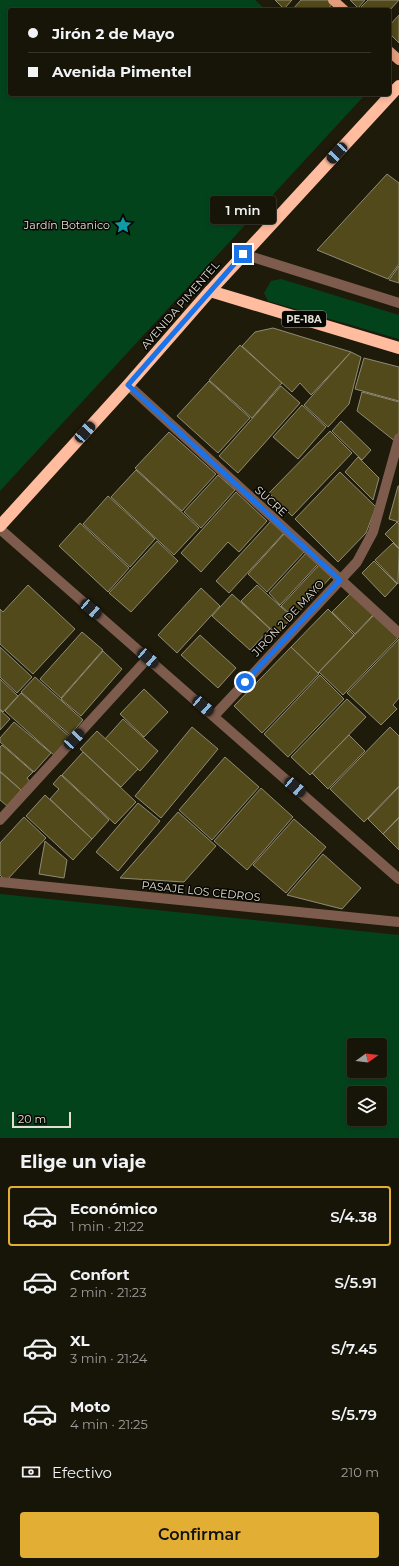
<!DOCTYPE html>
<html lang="es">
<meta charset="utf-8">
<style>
body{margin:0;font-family:Montserrat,sans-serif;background:#242116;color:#f1f3f6;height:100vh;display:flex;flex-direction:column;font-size:15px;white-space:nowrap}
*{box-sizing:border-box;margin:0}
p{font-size:13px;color:#9e9e9c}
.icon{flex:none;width:22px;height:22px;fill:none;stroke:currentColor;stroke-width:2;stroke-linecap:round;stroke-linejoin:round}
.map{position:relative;height:1138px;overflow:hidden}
.side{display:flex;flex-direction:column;background:#171408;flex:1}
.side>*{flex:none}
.guide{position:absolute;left:8px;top:8px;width:383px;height:88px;border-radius:4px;box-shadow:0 2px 6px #0003,0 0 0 1px #363329;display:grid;align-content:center;height:88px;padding:0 20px;background:#171408}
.needle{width:26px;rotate:75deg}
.buttons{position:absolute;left:347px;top:1038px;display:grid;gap:8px}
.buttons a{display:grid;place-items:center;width:40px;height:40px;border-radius:4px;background:#171408;box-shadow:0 2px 6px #0003,0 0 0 1px #363329;font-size:20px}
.scale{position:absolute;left:12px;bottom:10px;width:59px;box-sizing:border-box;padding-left:4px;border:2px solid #e1dfd4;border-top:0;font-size:11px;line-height:14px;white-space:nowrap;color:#e1dfd4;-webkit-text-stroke:3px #070602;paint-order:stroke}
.end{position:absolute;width:18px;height:18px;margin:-9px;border:5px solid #1a73e8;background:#fff;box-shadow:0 0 0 2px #fff}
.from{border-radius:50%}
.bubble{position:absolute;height:28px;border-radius:4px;background:#171408;box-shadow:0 2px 6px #0003,0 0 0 1px #363329;font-size:13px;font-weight:600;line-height:28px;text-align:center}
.car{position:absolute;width:12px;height:24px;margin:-12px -6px;border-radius:5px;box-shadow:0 0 3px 1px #0007;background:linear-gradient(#222 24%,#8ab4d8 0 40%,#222 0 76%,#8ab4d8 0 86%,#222 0)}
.guide b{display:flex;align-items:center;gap:14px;height:38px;font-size:15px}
.guide b+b{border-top:1px solid #363329}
.guide i{width:10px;height:10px;background:#f1f3f6}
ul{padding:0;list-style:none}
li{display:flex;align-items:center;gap:12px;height:60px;margin:0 8px 6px;padding:0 12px;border:2px solid transparent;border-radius:4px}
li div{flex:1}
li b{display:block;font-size:15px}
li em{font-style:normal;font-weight:600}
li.current{border-color:#e3ae34}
li>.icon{width:36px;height:36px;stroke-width:1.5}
h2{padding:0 20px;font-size:18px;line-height:48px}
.pay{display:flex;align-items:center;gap:10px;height:44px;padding:0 20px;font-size:15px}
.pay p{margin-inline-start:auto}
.primary-button{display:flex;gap:8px;margin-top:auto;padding:8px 20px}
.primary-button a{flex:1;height:46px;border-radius:4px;background:#e3ae34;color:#111;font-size:16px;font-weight:600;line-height:46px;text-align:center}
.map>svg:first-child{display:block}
.green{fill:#03431c;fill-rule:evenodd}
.building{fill:#534a1b;stroke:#8f8b76}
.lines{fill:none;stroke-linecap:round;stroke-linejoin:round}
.minor{stroke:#7d5c4d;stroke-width:10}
.major{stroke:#e29d7d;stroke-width:10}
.highway{stroke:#ffbc9e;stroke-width:12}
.route{stroke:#1a73e8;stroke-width:5}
.labels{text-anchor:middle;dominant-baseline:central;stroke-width:3;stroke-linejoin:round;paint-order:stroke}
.shield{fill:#070602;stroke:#a09e95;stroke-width:1}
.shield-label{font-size:10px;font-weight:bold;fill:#e1dfd4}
.poi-label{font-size:11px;fill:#e1dfd4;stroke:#070602;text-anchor:end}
.street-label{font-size:11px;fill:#e1dfd4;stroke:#070602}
</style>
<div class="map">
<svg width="399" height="1138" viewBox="0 0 399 1138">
<rect width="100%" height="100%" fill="#1f1b0a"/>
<g class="green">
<polygon points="0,0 255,0 266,10 10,10 10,94 360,94 363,97 0,491"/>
<polygon points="281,279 399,315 399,339 268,301 264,293 271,281"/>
<path d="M 0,894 L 399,935 L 399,1138 L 0,1138 ZM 354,1045 L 380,1045 L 380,1071 L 354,1071 ZM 354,1093 L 380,1093 L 380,1119 L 354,1119 Z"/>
</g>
<g class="building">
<polygon points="275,0 292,0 284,9"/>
<polygon points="301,0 328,0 332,4 327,10 292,10"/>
<polygon points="350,0 365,0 358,8"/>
<polygon points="368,0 399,0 389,11 362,10 360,8"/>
<polygon points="399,15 399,43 389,33 389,26"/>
<polygon points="387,174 399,183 399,264 388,279 317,250"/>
<polygon points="399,266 399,283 389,280"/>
<polygon points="273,328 351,352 311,395 300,383 292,392 242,346 255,332"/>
<polygon points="240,345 282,383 252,418 209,380"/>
<polygon points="351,352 361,357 349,404 328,427 304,405"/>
<polygon points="364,358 399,367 399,401 355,389"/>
<polygon points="209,381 250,418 218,453 177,416"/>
<polygon points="281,386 300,403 238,473 219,456"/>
<polygon points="362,392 399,402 399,432 396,442 357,411"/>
<polygon points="302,405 326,427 298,459 273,437"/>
<polygon points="341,421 371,450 362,460 332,431"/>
<polygon points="330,431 352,453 292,516 269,493"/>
<polygon points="169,432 216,474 182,511 135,468"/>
<polygon points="358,457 379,478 373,500 345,472"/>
<polygon points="136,470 199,528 174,555 111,497"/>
<polygon points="340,472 376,507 366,533 338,562 295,519"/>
<polygon points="218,475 235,490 201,528 184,512"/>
<polygon points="398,486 399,486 399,522 389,519"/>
<polygon points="236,492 267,521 239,552 228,542 201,572 181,553"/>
<polygon points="108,496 155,539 130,567 83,524"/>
<polygon points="271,521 284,533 229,593 216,581"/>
<polygon points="397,522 399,524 399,548 385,534"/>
<polygon points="80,523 129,568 108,592 59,546"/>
<polygon points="284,534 304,552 267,592 248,574"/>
<polygon points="157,541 178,561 131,612 109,593"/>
<polygon points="393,543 399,549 398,584 375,560"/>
<polygon points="306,553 318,564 280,605 269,593"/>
<polygon points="374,561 397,584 385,597 362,573"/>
<polygon points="319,565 331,577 294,617 281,606"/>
<polygon points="28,585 75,629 33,674 0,644 0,609 3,612"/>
<polygon points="257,585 292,617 277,635 241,601"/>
<polygon points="201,588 220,606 177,653 158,635"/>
<polygon points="352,592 374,614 355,634 332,612"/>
<polygon points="232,594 270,629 250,650 212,616"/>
<polygon points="328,609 354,635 318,673 291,647"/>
<polygon points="374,615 398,638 343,695 319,672"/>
<polygon points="82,632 103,650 61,698 40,679"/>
<polygon points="200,635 236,668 218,688 181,655"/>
<polygon points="399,639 399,698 393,705 397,709 381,725 347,693"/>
<polygon points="0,647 32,677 17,693 0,677"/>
<polygon points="291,647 319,674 262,733 234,706"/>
<polygon points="103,651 122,669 81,716 61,699"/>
<polygon points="320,675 344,699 288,757 264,734"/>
<polygon points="35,677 83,720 70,735 21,692"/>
<polygon points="0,679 18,696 3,712 0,709"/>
<polygon points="144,689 168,712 144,737 120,714"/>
<polygon points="21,693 72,739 56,757 5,711"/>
<polygon points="347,699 366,717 310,775 291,757"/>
<polygon points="0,710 10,719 0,730"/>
<polygon points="123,719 158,751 140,771 105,739"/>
<polygon points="14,722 51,753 34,772 0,742 0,738"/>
<polygon points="192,727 218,749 161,818 135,796"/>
<polygon points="390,727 399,736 399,786 364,822 330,789"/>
<polygon points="97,731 138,769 121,787 80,749"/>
<polygon points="349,735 365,751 328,789 312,773"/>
<polygon points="2,745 33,772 27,778 30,782 22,791 0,771 0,747"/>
<polygon points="83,752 136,802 115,824 62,775"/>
<polygon points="225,757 259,787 212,840 179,810"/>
<polygon points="0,772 21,790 7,806 0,800"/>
<polygon points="61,775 109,820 92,839 50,799 59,789 53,784"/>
<polygon points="399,787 399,817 383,834 368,819"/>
<polygon points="261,788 293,817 247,870 214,841"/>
<polygon points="45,795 92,839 73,860 26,816"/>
<polygon points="138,803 160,821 118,871 96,852"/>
<polygon points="178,812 216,846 184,882 120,878"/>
<polygon points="24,817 46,838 6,881 0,875 0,843"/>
<polygon points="399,818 399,850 383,834"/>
<polygon points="294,819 326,847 286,893 253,865"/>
<polygon points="45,841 67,860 64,878 39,874"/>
<polygon points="323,854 361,888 342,909 287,895"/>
</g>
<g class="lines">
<g class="minor">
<polyline points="243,254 399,303"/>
<polyline points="128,385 399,633"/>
<polyline points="0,529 399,879"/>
<polyline points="214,716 357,562 373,532 399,438"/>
<polyline points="0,820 148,658"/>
<polyline points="0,882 399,922"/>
</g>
<g class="major">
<polyline points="333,0 344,10"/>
<polyline points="389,51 399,60"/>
</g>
<g class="highway">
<polyline points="210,291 399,348"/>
<polyline points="0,526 128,385 210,291 399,86"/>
</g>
</g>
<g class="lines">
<polyline class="route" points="243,254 128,385 340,580 245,682"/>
</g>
<defs>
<g id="sight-bare" transform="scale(1.38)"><path d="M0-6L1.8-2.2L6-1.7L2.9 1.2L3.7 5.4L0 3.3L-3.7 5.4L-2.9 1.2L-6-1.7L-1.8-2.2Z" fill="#0f9aa8" stroke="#070602" stroke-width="2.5" paint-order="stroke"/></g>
</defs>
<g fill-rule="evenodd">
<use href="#sight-bare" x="123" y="225"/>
</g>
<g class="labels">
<rect class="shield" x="282" y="311" width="44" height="16" rx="3"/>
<g class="shield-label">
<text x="304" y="319">PE-18A</text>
</g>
<g class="poi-label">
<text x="110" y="225">Jardín Botanico</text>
</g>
<g class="street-label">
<text transform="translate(180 305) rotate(-49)">AVENIDA PIMENTEL</text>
<text transform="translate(271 501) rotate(42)">SUCRE</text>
<text transform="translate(288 618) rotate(-47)">JIRÓN 2 DE MAYO</text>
<text transform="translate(201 891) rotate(6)">PASAJE LOS CEDROS</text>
</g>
</g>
</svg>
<div class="buttons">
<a><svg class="needle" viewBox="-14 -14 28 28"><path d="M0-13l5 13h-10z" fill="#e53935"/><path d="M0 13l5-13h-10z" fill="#9e9e9c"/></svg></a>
<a><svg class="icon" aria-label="layers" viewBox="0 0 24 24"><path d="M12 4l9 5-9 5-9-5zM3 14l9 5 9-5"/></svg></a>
</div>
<div class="scale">20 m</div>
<i class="end from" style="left:245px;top:682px"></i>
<i class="end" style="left:243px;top:254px"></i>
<div class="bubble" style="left:210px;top:196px;width:66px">1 min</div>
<i class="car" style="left:337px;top:153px;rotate:223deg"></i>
<i class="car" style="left:85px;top:432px;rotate:42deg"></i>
<i class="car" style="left:91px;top:609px;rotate:131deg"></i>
<i class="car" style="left:148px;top:658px;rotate:131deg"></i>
<i class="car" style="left:203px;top:706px;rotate:131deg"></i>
<i class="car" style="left:74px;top:739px;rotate:43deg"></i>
<i class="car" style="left:295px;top:787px;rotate:131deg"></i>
<div class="guide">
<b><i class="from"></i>Jirón 2 de Mayo</b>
<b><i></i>Avenida Pimentel</b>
</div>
</div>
<section class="side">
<h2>Elige un viaje</h2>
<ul>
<li class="current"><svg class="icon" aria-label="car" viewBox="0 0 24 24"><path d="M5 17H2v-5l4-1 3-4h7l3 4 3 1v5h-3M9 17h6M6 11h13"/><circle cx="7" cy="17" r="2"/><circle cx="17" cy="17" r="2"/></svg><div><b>Económico</b><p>1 min · 21:22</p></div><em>S/4.38</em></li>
<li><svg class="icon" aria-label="car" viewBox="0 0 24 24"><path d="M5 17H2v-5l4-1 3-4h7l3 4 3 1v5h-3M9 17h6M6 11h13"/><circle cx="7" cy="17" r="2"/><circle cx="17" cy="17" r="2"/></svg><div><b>Confort</b><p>2 min · 21:23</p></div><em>S/5.91</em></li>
<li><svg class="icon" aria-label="car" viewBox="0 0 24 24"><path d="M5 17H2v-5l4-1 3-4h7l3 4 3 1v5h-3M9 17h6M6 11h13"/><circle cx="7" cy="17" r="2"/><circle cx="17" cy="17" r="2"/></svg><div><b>XL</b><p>3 min · 21:24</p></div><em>S/7.45</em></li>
<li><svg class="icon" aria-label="car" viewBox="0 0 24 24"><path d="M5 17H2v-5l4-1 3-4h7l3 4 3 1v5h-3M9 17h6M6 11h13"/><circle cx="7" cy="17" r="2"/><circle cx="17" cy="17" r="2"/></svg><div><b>Moto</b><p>4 min · 21:25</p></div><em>S/5.79</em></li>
</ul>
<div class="pay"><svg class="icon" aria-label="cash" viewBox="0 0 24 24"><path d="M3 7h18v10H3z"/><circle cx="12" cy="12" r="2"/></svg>Efectivo<p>210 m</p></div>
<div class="primary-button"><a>Confirmar</a></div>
</section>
